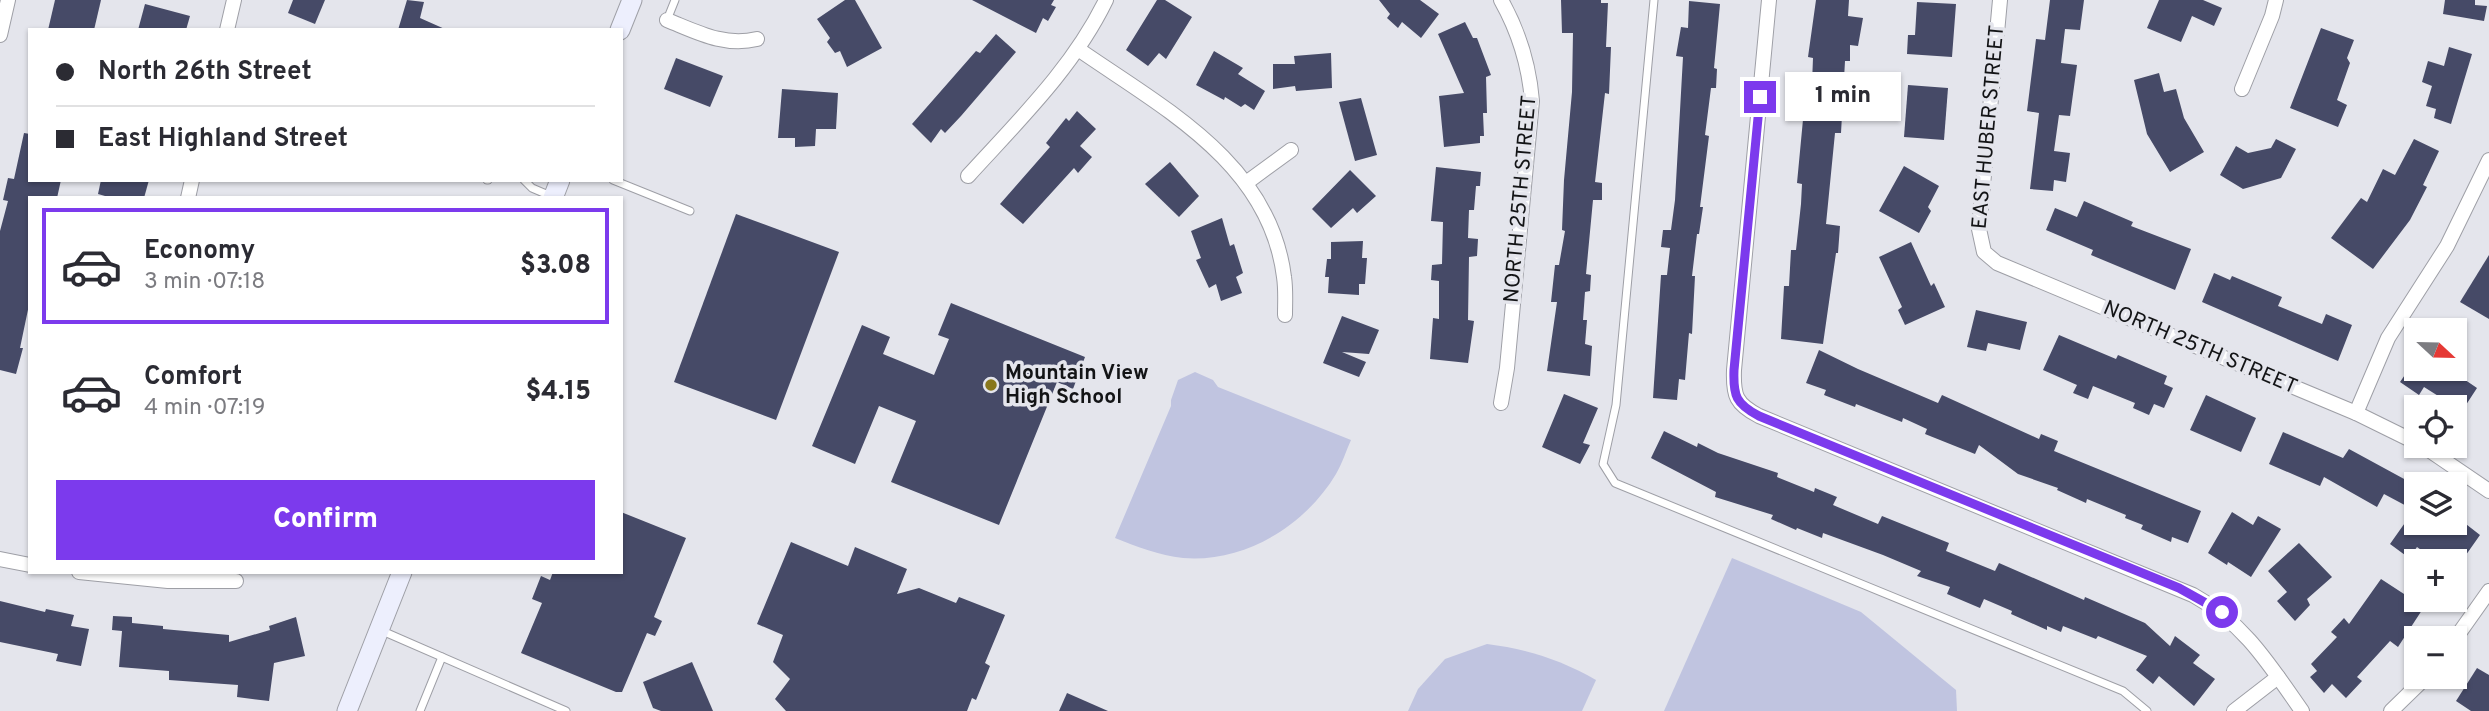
<!DOCTYPE html>
<meta charset="utf-8">
<style>
body{margin:0;font-family:Overpass,sans-serif;background:#f7f7f7;color:#2b2b33;height:100vh;display:flex;flex-direction:column;font-size:26px;white-space:nowrap}
*{box-sizing:border-box;margin:0}
p{font-size:23px;color:#7c7c81}
.icon{flex:none;width:38px;height:38px;fill:none;stroke:currentColor;stroke-width:2;stroke-linecap:round;stroke-linejoin:round}
.map{position:relative;flex:1;overflow:hidden}
.side{position:absolute;left:28px;top:196px;width:595px;height:378px;display:flex;flex-direction:column;background:#fff;border-radius:0px;box-shadow:0 2px 5px #0004}
.side>*{flex:none}
.banner{position:absolute;left:28px;top:28px;width:595px;height:154px;border-radius:0px;box-shadow:0 2px 5px #0004;display:grid;align-content:center;height:154px;padding:0 28px;background:#fff}
.needle{width:46px;rotate:112deg}
.controls{position:absolute;left:2404px;top:318px;display:grid;gap:14px}
.controls a{display:grid;place-items:center;width:63px;height:63px;border-radius:0px;background:#fff;box-shadow:0 2px 5px #0004;font-size:35px}
.end{position:absolute;width:32px;height:32px;margin:-16px;border:9px solid #7c3aed;background:#fff;box-shadow:0 0 0 4px #fff}
.from{border-radius:50%}
.bubble{position:absolute;height:49px;border-radius:0px;background:#fff;box-shadow:0 2px 5px #0004;font-size:23px;font-weight:800;line-height:49px;text-align:center}
.banner b{display:flex;align-items:center;gap:24px;height:66px;font-size:26px}
.banner b+b{border-top:2px solid #e1e1e2}
.banner i{width:18px;height:18px;background:#2b2b33}
ul{padding:12px 0 0;list-style:none}
li{display:flex;align-items:center;gap:21px;height:116px;margin:0 14px 10px;padding:0 14px;border:4px solid transparent;border-radius:0px}
li div{flex:1}
li b{display:block;font-size:26px}
li em{font-style:normal;font-weight:800}
li.active{border-color:#7c3aed}
li>.icon{width:63px;height:63px;stroke-width:1.5}
.cta{display:flex;gap:14px;margin-top:auto;padding:14px 28px}
.cta a{flex:1;height:80px;border-radius:0px;background:#7c3aed;color:#fff;font-size:28px;font-weight:800;line-height:80px;text-align:center}
.map>svg:first-child{display:block}
.green{fill:#c0c4e0}
.building{fill:#464a67}
.lines{fill:none;stroke-linecap:round;stroke-linejoin:round}
.lane-casing{stroke:#9e9fa6;stroke-width:9}
.street-casing{stroke:#9e9fa6;stroke-width:16}
.secondary-casing{stroke:#9e9fa6;stroke-width:21}
.lane{stroke:#fff;stroke-width:7}
.street{stroke:#fff;stroke-width:14}
.secondary{stroke:#edeffd;stroke-width:19}
.route{stroke:#7c3aed;stroke-width:9}
.poi-dot{fill:#88771c;stroke:#e4e5ec;stroke-width:2.5}
.labels{text-anchor:middle;dominant-baseline:central;stroke-width:7;stroke-linejoin:round;paint-order:stroke}
.street-label{font-size:21px;fill:#131416;stroke:#e4e5ec}
.poi-label{font-size:21px;font-weight:bold;fill:#131416;stroke:#e4e5ec;text-anchor:start}
</style>
<div class="map">
<svg width="2489" height="711" viewBox="0 0 2489 711">
<rect width="100%" height="100%" fill="#e4e5ec"/>
<g class="green">
<path d="M 1195,372 L 1213,380 L 1218,387 L 1351,440 C 1346,451 1342,464 1336,474 C 1305,526 1244,563 1183,558 C 1159,555 1137,547 1115,538 L 1171,406 L 1171,400 L 1178,380 Z"/>
<polygon points="1732,558 1861,612 1956,690 1957,711 1664,711"/>
<path d="M 1487,644 C 1527,649 1561,660 1596,680 L 1582,711 L 1408,711 L 1418,689 L 1445,659 Z"/>
</g>
<g class="building">
<polygon points="55,0 101,0 94,30 48,30"/>
<polygon points="293,0 325,0 315,24 288,13"/>
<polygon points="407,0 424,2 420,18 447,30 398,30"/>
<polygon points="845,0 855,0 882,48 847,67 840,51 835,53 827,42 830,38 817,19"/>
<polygon points="972,0 1054,0 1051,5 1056,7 1048,21 1043,18 1036,33"/>
<polygon points="1157,0 1165,0 1192,17 1166,59 1159,53 1148,66 1126,50"/>
<polygon points="1379,0 1420,0 1439,14 1421,38 1402,22 1398,28 1387,18 1390,14"/>
<polygon points="1561,0 1601,0 1601,3 1608,3 1606,47 1611,47 1609,94 1605,93 1595,182 1602,183 1602,200 1593,200 1586,274 1591,275 1590,291 1585,292 1583,320 1587,320 1585,344 1592,346 1590,376 1547,371 1557,302 1551,302 1555,265 1559,265 1565,231 1562,230 1564,180 1572,92 1573,33 1562,33"/>
<polygon points="1816,0 1849,0 1848,16 1863,18 1858,46 1850,45 1850,61 1845,61 1841,133 1835,133 1826,224 1840,226 1838,253 1836,253 1823,344 1781,339 1784,286 1789,286 1791,250 1796,250 1801,204 1802,184 1797,183 1804,109 1811,109 1813,58 1808,57"/>
<polygon points="2050,0 2084,0 2080,30 2065,29 2061,63 2077,65 2070,116 2059,115 2054,151 2070,153 2066,182 2054,180 2053,191 2030,189 2039,113 2027,111 2036,39 2045,40"/>
<polygon points="2159,0 2203,0 2222,8 2214,26 2192,16 2181,42 2147,28"/>
<polygon points="2445,0 2475,0 2475,5 2487,6 2484,21 2443,14"/>
<polygon points="1689,1 1720,4 1714,68 1717,69 1716,88 1711,88 1705,135 1709,136 1700,207 1703,207 1699,234 1697,234 1692,276 1695,276 1692,334 1689,333 1685,380 1679,379 1677,400 1653,398 1661,275 1667,275 1670,248 1661,247 1663,230 1671,230 1675,200 1683,57 1676,56 1681,27 1688,28"/>
<polygon points="1917,2 1956,4 1952,57 1907,54 1908,35 1915,35"/>
<polygon points="145,4 190,16 186,30 138,30"/>
<polygon points="1465,22 1473,38 1477,38 1491,75 1486,77 1487,113 1483,113 1484,136 1480,136 1480,143 1444,147 1439,96 1464,93 1438,34"/>
<polygon points="2321,28 2354,40 2347,58 2350,63 2337,100 2347,105 2338,127 2290,108"/>
<polygon points="996,34 1016,52 961,116 945,133 941,129 931,143 912,124 976,51 980,53"/>
<polygon points="2449,47 2472,54 2451,124 2434,118 2436,109 2426,106 2432,86 2422,82 2428,61 2444,66"/>
<polygon points="1214,51 1243,68 1238,74 1265,91 1254,110 1245,104 1241,107 1225,97 1224,100 1196,85"/>
<polygon points="1331,53 1332,88 1296,91 1295,86 1273,89 1273,64 1295,64 1294,56"/>
<polygon points="676,58 723,76 710,107 664,89"/>
<polygon points="2159,73 2164,92 2176,89 2184,118 2204,152 2170,172 2147,134 2134,80"/>
<polygon points="1908,85 1948,88 1944,140 1904,137"/>
<polygon points="782,89 838,93 836,129 816,129 815,146 795,147 795,138 778,138"/>
<polygon points="1361,98 1377,155 1355,161 1339,102"/>
<polygon points="1077,111 1096,129 1080,146 1092,157 1078,173 1074,168 1023,224 1000,204 1050,147 1046,143 1066,118 1069,121"/>
<polygon points="24,133 30,134 30,180 61,180 57,198 30,198 30,300 20,348 23,348 16,374 0,370 0,231 8,201 3,200 8,178 14,179"/>
<polygon points="2276,139 2296,149 2281,178 2243,189 2220,175 2236,146 2248,153 2271,148"/>
<polygon points="2414,139 2439,151 2423,185 2427,187 2410,220 2373,269 2331,238 2361,198 2367,202 2383,169 2395,175"/>
<polygon points="1170,162 1199,196 1179,217 1145,184"/>
<polygon points="1904,166 1939,186 1928,207 1931,211 1919,233 1879,211"/>
<polygon points="1436,167 1481,172 1480,186 1476,186 1474,210 1469,210 1468,238 1478,239 1477,256 1469,257 1468,320 1474,321 1468,363 1430,359 1433,318 1439,319 1439,281 1431,280 1432,265 1442,264 1443,222 1431,221"/>
<polygon points="1350,170 1376,196 1357,213 1353,208 1331,228 1312,209"/>
<polygon points="101,180 149,180 144,198 112,198 98,194"/>
<polygon points="2084,201 2133,222 2131,226 2191,249 2175,290 2091,255 2093,250 2046,230 2055,208 2077,217"/>
<polygon points="736,214 839,252 776,420 674,382"/>
<polygon points="1222,218 1230,246 1234,244 1243,273 1236,277 1242,293 1221,301 1216,284 1209,288 1196,260 1201,258 1191,231"/>
<polygon points="1363,241 1362,258 1367,258 1365,284 1359,284 1359,295 1328,293 1329,277 1325,277 1327,259 1331,259 1331,242"/>
<polygon points="1911,242 1931,286 1934,283 1945,307 1905,325 1898,310 1902,307 1879,257"/>
<polygon points="2489,255 2489,319 2460,302"/>
<polygon points="2214,273 2230,280 2232,276 2282,297 2278,306 2322,324 2326,314 2352,325 2338,361 2202,302"/>
<polygon points="951,303 1085,357 1073,389 1057,382 999,525 891,482 916,421 879,406 855,464 812,446 862,325 890,337 883,354 934,375 949,339 938,335"/>
<polygon points="1976,310 2027,322 2020,350 1988,343 1986,351 1967,347"/>
<polygon points="1342,316 1379,330 1369,354 1342,352 1366,362 1359,377 1323,363"/>
<polygon points="2059,335 2116,359 2118,355 2167,376 2164,384 2173,388 2164,408 2154,404 2149,415 2133,408 2135,403 2093,386 2088,399 2073,393 2077,385 2043,370"/>
<polygon points="1819,350 1858,369 1938,403 1942,395 2039,439 2041,434 2058,441 2054,451 2201,511 2188,543 2172,537 2171,542 2141,529 2143,525 2125,518 2126,515 2087,499 2086,503 2057,490 2058,488 2018,474 1979,445 1975,454 1925,434 1927,429 1903,418 1902,422 1856,404 1855,407 1824,395 1826,390 1806,383"/>
<polygon points="2409,369 2449,369 2477,388 2462,411 2424,387 2419,395 2400,382"/>
<polygon points="1564,394 1598,408 1583,443 1590,445 1580,464 1542,447"/>
<polygon points="2206,395 2256,418 2241,452 2190,430"/>
<polygon points="1664,431 1697,447 1698,443 1718,453 1778,473 1777,477 1814,492 1815,488 1837,497 1833,505 1878,524 1882,516 1949,543 1946,551 1995,571 1999,563 2084,600 2085,597 2145,623 2170,646 2175,636 2200,655 2193,663 2215,679 2194,706 2159,676 2153,684 2136,670 2147,656 2098,636 2096,639 2063,626 2061,632 2047,626 2047,630 2011,614 2012,611 1984,599 1980,608 1947,594 1950,587 1917,576 1921,571 1883,555 1823,533 1822,538 1797,528 1796,530 1771,519 1773,515 1715,497 1716,492 1651,458"/>
<polygon points="2283,432 2343,458 2349,449 2417,486 2417,523 2449,523 2457,529 2462,521 2480,535 2461,562 2438,562 2417,547 2409,558 2390,544 2414,510 2384,494 2377,507 2324,477 2320,486 2269,464"/>
<polygon points="621,512 686,538 654,617 662,621 655,636 647,633 622,692 616,692 521,653 542,603 532,599 541,576 550,580 553,572 621,572"/>
<polygon points="2232,512 2253,525 2258,516 2281,529 2251,577 2228,562 2227,565 2208,553"/>
<polygon points="791,542 848,566 855,547 907,569 897,594 919,588 956,603 959,597 1005,615 985,663 990,666 976,700 972,698 967,711 786,711 775,699 790,679 773,662 783,635 757,624"/>
<polygon points="2299,543 2332,577 2307,599 2310,605 2295,621 2277,601 2287,592 2268,571"/>
<polygon points="2381,579 2424,607 2398,647 2390,641 2357,677 2362,681 2346,698 2332,684 2324,693 2310,677 2317,671 2311,664 2337,637 2331,632 2344,618 2349,624"/>
<polygon points="0,601 45,612 46,609 74,615 71,626 89,629 81,666 56,661 58,654 0,642"/>
<polygon points="113,616 132,617 132,623 163,626 163,629 229,635 229,642 270,630 269,626 296,617 305,656 274,663 269,701 237,697 238,685 169,680 169,671 119,667 122,631 112,630"/>
<polygon points="692,662 713,711 661,711 653,708 643,682"/>
<polygon points="2477,668 2489,675 2489,711 2471,711 2456,701"/>
<polygon points="1067,693 1108,711 1059,711"/>
</g>
<g class="lines">
<g class="lane-casing">
<g id="lane">
<polyline points="1654,0 1616,405 1603,464 1615,483 2123,691 2147,711"/>
<polyline points="667,20 675,0"/>
<polyline points="487,180 488,180"/>
<polyline points="524,180 532,188 553,197"/>
<polyline points="613,180 690,211"/>
<polyline points="380,630 566,711"/>
<polyline points="420,711 442,657"/>
</g>
</g>
<g class="street-casing">
<g id="street">
<path d="M 1769,0 L 1734,370 C 1733,396 1736,404 1759,416 L 2193,595 C 2244,623 2269,664 2302,711"/>
<polyline points="2000,0 1979,229 1984,252 1997,263 2356,413 2417,443"/>
<path d="M 667,20 C 697,32 724,47 757,39"/>
<polyline points="227,30 234,0"/>
<polyline points="0,35 8,0"/>
<path d="M 1078,49 C 1163,108 1270,163 1284,277 C 1286,290 1285,303 1285,315"/>
<polyline points="2242,89 2272,16 2276,0"/>
<path d="M 968,176 C 1018,121 1073,68 1106,0"/>
<polyline points="1246,183 1291,150"/>
<polyline points="188,198 192,180"/>
<path d="M 1501,403 L 1507,368 L 1532,101 C 1529,64 1519,32 1501,0"/>
<polyline points="2356,413 2388,338 2447,246 2489,160"/>
<polyline points="2423,446 2489,491"/>
<polyline points="0,559 30,565"/>
<polyline points="79,572 168,581 236,581"/>
<polyline points="2455,639 2489,591"/>
<polyline points="2234,711 2278,677"/>
<polyline points="2391,711 2426,677"/>
</g>
</g>
<g class="secondary-casing">
<g id="secondary">
<polyline points="620,30 632,0"/>
<polyline points="553,198 560,180"/>
<polyline points="347,711 402,572"/>
</g>
</g>
<use href="#lane" class="lane"/>
<use href="#street" class="street"/>
<use href="#secondary" class="secondary"/>
</g>
<g class="lines">
<path class="route" d="M 1760,97 L 1734,370 C 1733,396 1736,404 1759,416 L 2179,588 L 2222,612"/>
</g>
<circle class="poi-dot" cx="991" cy="385" r="7"/>
<g class="labels">
<g class="street-label">
<text transform="translate(1989 127) rotate(-85)">EAST HUBER STREET</text>
<text transform="translate(1521 199) rotate(-85)">NORTH 25TH STREET</text>
<text transform="translate(2200 348) rotate(23)">NORTH 25TH STREET</text>
</g>
<g class="poi-label">
<text x="1005" y="373">Mountain View<tspan x="1005" dy="24">High School</tspan></text>
</g>
</g>
</svg>
<div class="controls">
<a><svg class="needle" viewBox="-14 -14 28 28"><path d="M0-13l5 13h-10z" fill="#e53935"/><path d="M0 13l5-13h-10z" fill="#7c7c81"/></svg></a>
<a><svg class="icon" aria-label="locate" viewBox="0 0 24 24"><circle cx="12" cy="12" r="6"/><path d="M12 2v4M12 18v4M2 12h4M18 12h4"/></svg></a>
<a><svg class="icon" aria-label="layers" viewBox="0 0 24 24"><path d="M12 4l9 5-9 5-9-5zM3 14l9 5 9-5"/></svg></a>
<a>+</a>
<a>−</a>
</div>
<i class="end from" style="left:2222px;top:612px"></i>
<i class="end" style="left:1760px;top:97px"></i>
<div class="bubble" style="left:1785px;top:72px;width:116px">1 min</div>
<div class="banner">
<b><i class="from"></i>North 26th Street</b>
<b><i></i>East Highland Street</b>
</div>
<section class="side">
<ul>
<li class="active"><svg class="icon" aria-label="car" viewBox="0 0 24 24"><path d="M5 17H2v-5l4-1 3-4h7l3 4 3 1v5h-3M9 17h6M6 11h13"/><circle cx="7" cy="17" r="2"/><circle cx="17" cy="17" r="2"/></svg><div><b>Economy</b><p>3 min · 07:18</p></div><em>$3.08</em></li>
<li><svg class="icon" aria-label="car" viewBox="0 0 24 24"><path d="M5 17H2v-5l4-1 3-4h7l3 4 3 1v5h-3M9 17h6M6 11h13"/><circle cx="7" cy="17" r="2"/><circle cx="17" cy="17" r="2"/></svg><div><b>Comfort</b><p>4 min · 07:19</p></div><em>$4.15</em></li>
</ul>
<div class="cta"><a>Confirm</a></div>
</section>
</div>
